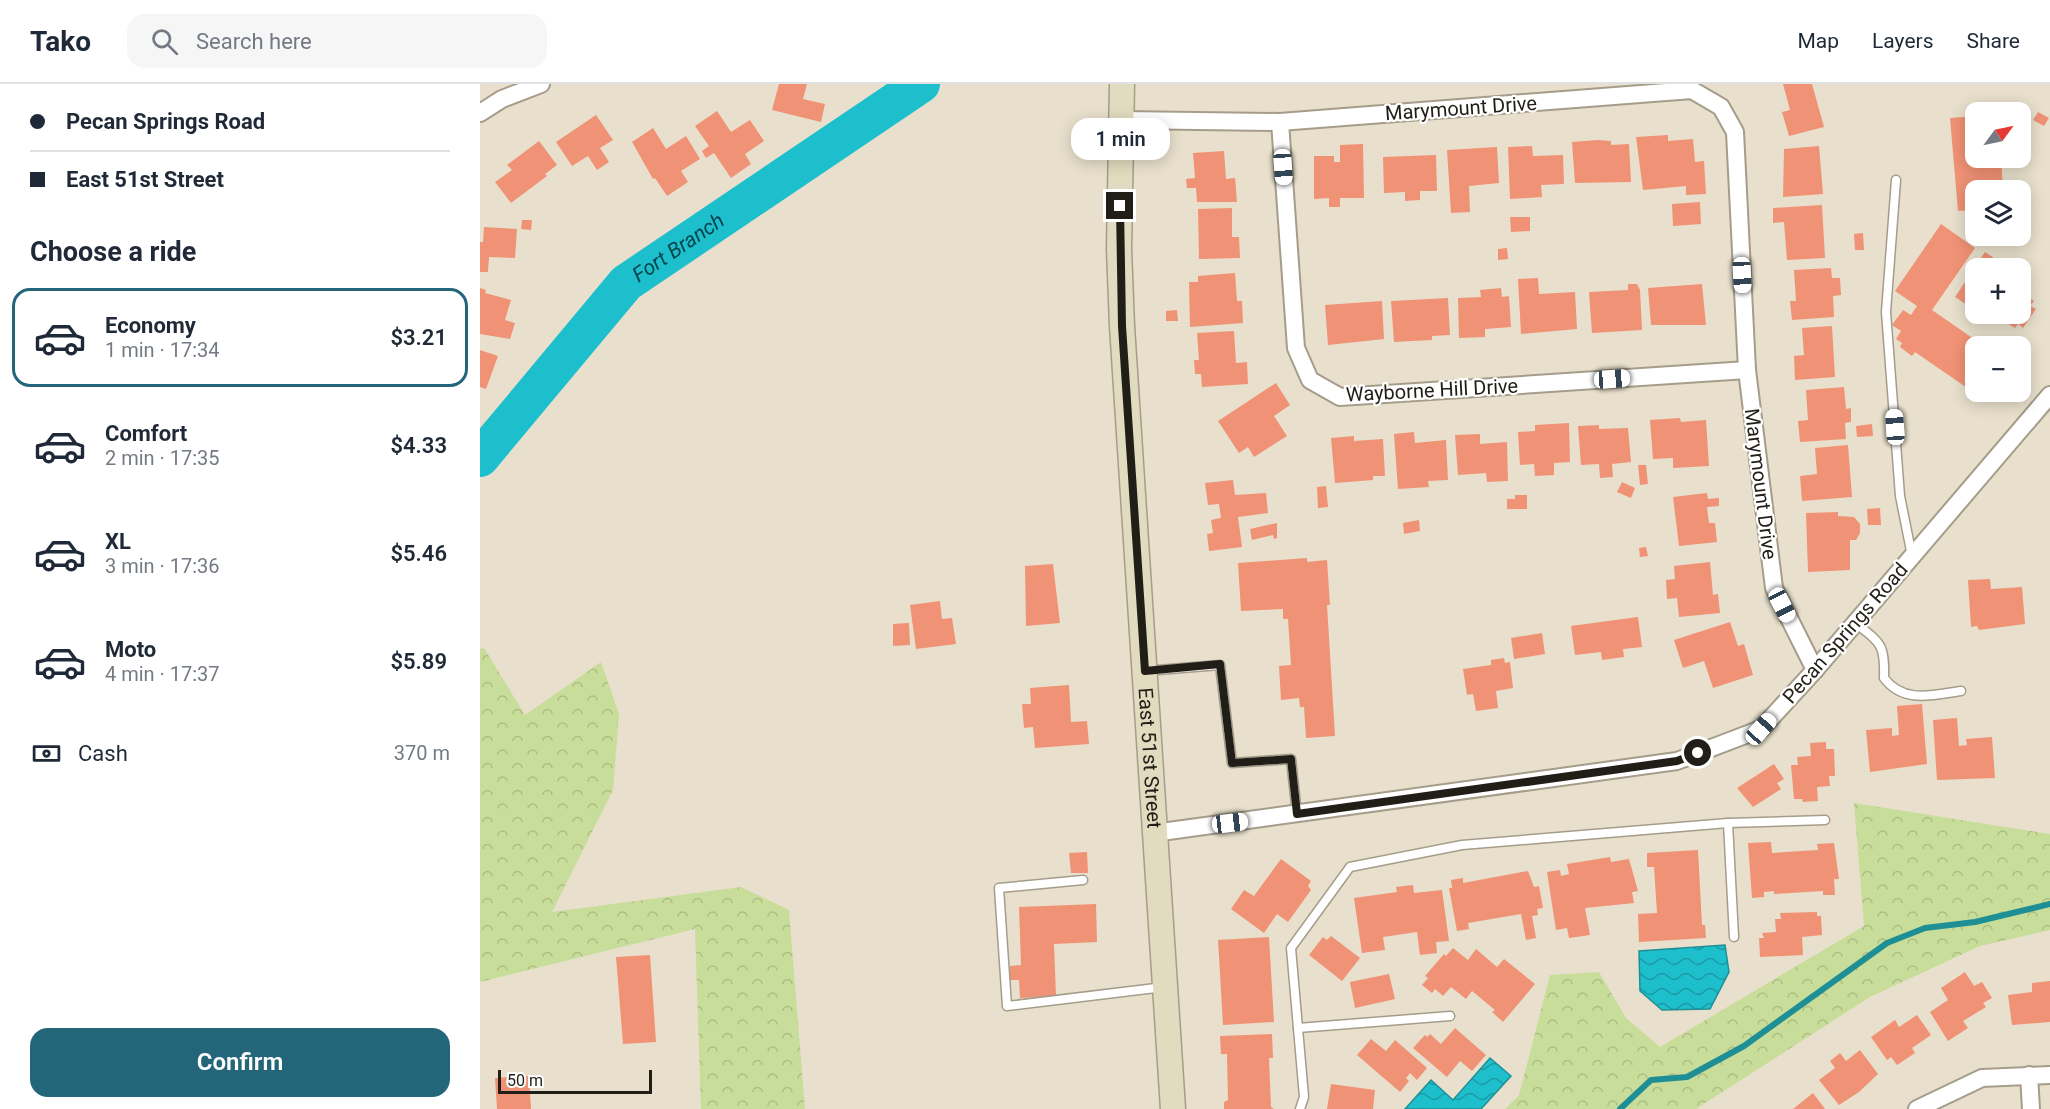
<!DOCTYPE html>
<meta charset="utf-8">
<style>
body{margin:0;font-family:Roboto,sans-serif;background:#f6f6f7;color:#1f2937;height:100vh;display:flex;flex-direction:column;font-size:22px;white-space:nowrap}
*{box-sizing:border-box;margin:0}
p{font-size:20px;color:#747a83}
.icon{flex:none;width:33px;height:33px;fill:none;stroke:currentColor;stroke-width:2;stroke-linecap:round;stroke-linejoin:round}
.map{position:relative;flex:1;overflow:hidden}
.drawer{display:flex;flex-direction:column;background:#fff;width:480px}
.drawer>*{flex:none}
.guide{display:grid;align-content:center;height:132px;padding:0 30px;background:#fff}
.needle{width:39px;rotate:57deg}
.fabs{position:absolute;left:1485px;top:18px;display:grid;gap:12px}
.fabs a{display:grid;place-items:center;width:66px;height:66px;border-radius:12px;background:#fff;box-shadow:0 3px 15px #0003;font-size:30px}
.scale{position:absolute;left:18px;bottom:15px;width:154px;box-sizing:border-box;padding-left:6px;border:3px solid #211e17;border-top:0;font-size:16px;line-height:21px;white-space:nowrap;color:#211e17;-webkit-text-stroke:4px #fff;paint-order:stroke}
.end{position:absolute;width:27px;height:27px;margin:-14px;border:8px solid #211e17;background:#fff;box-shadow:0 0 0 3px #fff}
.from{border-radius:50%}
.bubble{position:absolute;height:42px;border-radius:18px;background:#fff;box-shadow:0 3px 15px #0003;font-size:20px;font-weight:600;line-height:42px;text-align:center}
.car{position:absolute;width:18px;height:36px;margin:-18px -9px;border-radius:8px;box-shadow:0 0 4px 2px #0007;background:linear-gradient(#fff 24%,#345 0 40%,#fff 0 76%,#345 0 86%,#fff 0)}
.guide b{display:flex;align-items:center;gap:21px;height:57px;font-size:22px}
.guide b+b{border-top:2px solid #e0e1e3}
.guide i{width:15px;height:15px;background:#1f2937}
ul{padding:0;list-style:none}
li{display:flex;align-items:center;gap:18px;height:99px;margin:0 12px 9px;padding:0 18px;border:3px solid transparent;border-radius:18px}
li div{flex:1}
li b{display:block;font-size:22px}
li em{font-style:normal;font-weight:600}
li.active{border-color:#246679}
li>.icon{width:54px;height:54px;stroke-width:1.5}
h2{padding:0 30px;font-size:27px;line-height:72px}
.pay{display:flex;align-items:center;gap:15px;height:66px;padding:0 30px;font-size:22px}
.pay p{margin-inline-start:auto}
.cta{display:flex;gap:12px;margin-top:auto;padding:12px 30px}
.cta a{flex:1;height:69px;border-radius:18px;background:#246679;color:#fff;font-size:24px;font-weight:600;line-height:69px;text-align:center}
header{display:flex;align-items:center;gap:36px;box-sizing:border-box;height:84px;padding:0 30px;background:#fff;border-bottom:2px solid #e0e1e3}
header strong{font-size:28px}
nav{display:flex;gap:33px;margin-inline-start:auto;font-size:21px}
.search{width:420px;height:54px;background:#f6f6f7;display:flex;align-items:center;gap:15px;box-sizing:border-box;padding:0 21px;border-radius:18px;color:#747a83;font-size:22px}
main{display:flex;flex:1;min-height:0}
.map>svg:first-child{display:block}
.forest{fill:url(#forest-crowns)}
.water{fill:url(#water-waves);stroke:#1f8f96;stroke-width:1.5}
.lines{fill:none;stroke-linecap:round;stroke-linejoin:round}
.stream{stroke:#1f8f96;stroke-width:6}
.river{stroke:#1ebfcd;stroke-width:38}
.building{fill:#f09275}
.lane-casing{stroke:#a59d8a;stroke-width:11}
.street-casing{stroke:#a59d8a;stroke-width:20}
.secondary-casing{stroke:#a59d8a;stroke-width:27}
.lane{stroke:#fff;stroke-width:8}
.street{stroke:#fff;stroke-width:16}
.secondary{stroke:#e1dbbf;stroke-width:24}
.route{stroke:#211e17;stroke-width:8}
.labels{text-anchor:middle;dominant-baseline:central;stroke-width:4.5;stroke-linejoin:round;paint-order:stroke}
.street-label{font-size:20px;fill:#211e17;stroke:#fff}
.water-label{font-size:21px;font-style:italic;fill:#02464c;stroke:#fff}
</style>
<header>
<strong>Tako</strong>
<div class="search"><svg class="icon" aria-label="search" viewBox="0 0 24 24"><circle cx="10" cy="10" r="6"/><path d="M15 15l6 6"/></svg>Search here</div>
<nav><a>Map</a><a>Layers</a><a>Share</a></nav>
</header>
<main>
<section class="drawer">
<div class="guide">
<b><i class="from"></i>Pecan Springs Road</b>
<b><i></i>East 51st Street</b>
</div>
<h2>Choose a ride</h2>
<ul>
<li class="active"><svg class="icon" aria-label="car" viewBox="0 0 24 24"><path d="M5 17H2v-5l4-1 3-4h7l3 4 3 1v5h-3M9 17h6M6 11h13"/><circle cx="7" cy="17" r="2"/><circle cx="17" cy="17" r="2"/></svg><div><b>Economy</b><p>1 min · 17:34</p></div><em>$3.21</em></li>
<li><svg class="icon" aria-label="car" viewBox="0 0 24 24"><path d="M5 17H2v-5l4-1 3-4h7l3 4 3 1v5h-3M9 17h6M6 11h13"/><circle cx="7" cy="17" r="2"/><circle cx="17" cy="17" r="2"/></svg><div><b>Comfort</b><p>2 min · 17:35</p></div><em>$4.33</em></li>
<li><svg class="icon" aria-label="car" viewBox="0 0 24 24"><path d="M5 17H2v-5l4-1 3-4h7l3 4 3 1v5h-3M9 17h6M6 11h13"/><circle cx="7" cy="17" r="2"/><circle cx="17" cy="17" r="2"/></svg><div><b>XL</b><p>3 min · 17:36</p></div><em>$5.46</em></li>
<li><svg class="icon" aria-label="car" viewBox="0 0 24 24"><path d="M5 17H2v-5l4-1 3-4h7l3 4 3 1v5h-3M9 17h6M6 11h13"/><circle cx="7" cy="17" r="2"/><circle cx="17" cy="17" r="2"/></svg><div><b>Moto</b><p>4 min · 17:37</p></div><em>$5.89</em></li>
</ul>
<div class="pay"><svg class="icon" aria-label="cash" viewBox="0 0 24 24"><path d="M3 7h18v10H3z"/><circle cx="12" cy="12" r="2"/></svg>Cash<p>370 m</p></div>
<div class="cta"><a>Confirm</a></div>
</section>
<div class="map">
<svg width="1570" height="1025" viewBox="0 0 1570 1025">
<defs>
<pattern id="forest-crowns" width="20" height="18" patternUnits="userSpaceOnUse" patternTransform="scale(1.5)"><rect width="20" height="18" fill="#c9dd9a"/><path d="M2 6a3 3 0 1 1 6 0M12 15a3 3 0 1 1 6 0" fill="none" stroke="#acbd84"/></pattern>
<pattern id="water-waves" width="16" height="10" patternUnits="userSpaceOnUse" patternTransform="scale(1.5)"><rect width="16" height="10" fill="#1ebfcd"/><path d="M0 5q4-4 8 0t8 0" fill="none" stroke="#1a9ba5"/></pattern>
</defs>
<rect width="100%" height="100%" fill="#e8e0cc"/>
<g class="forest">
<polygon points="4,564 45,631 121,578 139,630 133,706 72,828 261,803 309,826 325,1025 221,1025 215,845 0,898 0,565"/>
<polygon points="1374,719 1570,750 1570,846 1500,862 1390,913 1216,1025 1025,1025 1039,1011 1070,891 1119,888 1146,934 1180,963 1384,842"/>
</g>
<g class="water">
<polygon points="1245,861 1249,888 1230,925 1182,926 1160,907 1159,867"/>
<polygon points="1010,974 1031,992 1001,1025 925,1025 951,996 973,1016"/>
</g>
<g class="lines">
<polyline class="stream" points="1140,1025 1171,996 1207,993 1264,962 1407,859 1445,844 1495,838 1570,820"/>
<path class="river" id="s1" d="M 0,374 L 146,199 L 441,0"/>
</g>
<g class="building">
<polygon points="299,0 327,0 323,15 345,20 341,38 292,26"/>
<polygon points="1303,0 1332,0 1344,43 1309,52 1302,28 1310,26"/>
<polygon points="237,27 251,48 270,36 284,57 265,70 271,80 251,94 234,69 226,74 222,67 229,62 215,42"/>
<polygon points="1558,28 1569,34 1564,42 1553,36"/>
<polygon points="116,31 133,56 120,64 129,78 117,86 108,72 92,82 76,58"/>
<polygon points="1496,32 1496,74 1521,74 1523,106 1496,106 1496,126 1478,127 1470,34"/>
<polygon points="173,44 186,65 206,52 220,75 201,87 208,98 187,112 175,94 173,95 152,58"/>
<polygon points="1188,51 1188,57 1213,55 1215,78 1224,77 1226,110 1206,111 1206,102 1163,106 1156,53"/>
<polygon points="1117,56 1131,57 1131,61 1149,60 1151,98 1095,99 1092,58"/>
<polygon points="59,57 77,81 65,90 67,92 31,119 15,98 32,86 27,81"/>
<polygon points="883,60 884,114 860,114 860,123 849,123 849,114 834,115 834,72 854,72 854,78 860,78 860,61"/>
<polygon points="1052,62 1053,72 1083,71 1084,100 1061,101 1062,113 1030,115 1028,63"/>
<polygon points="1339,62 1343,110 1303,113 1304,65"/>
<polygon points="1017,63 1019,99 989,102 990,128 971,129 967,66"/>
<polygon points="744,67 746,95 755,94 757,118 717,118 716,104 707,104 706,95 715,94 713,69"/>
<polygon points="956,71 957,107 940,107 940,116 925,117 925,108 904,109 903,73"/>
<polygon points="1220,118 1221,140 1193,142 1192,120"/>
<polygon points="1342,121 1345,174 1307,176 1304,138 1293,139 1293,124"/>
<polygon points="752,124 752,153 759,153 760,174 719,175 718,125"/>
<polygon points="1030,133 1050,133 1050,147 1031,148"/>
<polygon points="42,136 52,136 51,146 41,145"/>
<polygon points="1461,140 1495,164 1452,226 1504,262 1496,262 1496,304 1493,308 1435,268 1432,272 1420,263 1422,259 1416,255 1421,247 1412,241 1423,226 1431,231 1437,222 1415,207"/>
<polygon points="4,143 37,145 35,174 9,173 8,188 0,188 0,158 3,158"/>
<polygon points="1383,149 1384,166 1375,166 1374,150"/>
<polygon points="1027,164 1028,175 1018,176 1018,165"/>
<polygon points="1505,168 1529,184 1496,184 1496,227 1475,213"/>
<polygon points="1351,184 1352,194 1360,194 1361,211 1353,212 1354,233 1312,236 1310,217 1316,217 1314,186"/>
<polygon points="755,189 757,217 762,217 763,239 710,243 709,198 718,198 718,192"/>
<polygon points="1058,194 1059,210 1095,208 1097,245 1041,250 1038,195"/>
<polygon points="1148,200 1157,200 1160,206 1162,246 1112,249 1109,208 1148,206"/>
<polygon points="1222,200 1226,241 1171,241 1168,204"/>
<polygon points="0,204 6,206 5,209 31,216 25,236 35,239 30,255 0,250"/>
<polygon points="1021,204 1022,213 1029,212 1031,243 1005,245 1005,253 979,254 978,214 1001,213 1000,206"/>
<polygon points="1540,208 1554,217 1550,222 1556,225 1543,244 1538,240 1535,244 1513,230 1540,230"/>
<polygon points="968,214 970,251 952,252 952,256 914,258 911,217"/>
<polygon points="902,217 904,255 848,261 845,221"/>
<polygon points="697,226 698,237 686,237 686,227"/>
<polygon points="1352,242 1355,293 1315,296 1314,272 1324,271 1322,244"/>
<polygon points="754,247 756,279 767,278 768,300 722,303 721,290 715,290 714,276 719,276 717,249"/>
<polygon points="0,266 18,272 6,305 0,303"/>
<polygon points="796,299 810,321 794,332 807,352 774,373 768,363 759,369 738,337"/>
<polygon points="1364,303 1366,325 1371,324 1371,338 1365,339 1366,355 1320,358 1318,337 1328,336 1326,306"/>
<polygon points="1200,334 1201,338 1226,336 1229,382 1193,384 1193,374 1173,375 1170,336"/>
<polygon points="1089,339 1090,378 1074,379 1074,391 1055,392 1054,380 1040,381 1038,348 1055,347 1055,341"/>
<polygon points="1392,340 1393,352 1377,353 1376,342"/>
<polygon points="1119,341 1119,345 1148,344 1151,378 1132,380 1133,393 1120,394 1119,380 1101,381 1098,342"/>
<polygon points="934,348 935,359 966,356 968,396 948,397 949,403 918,405 914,350"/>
<polygon points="1000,350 1000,360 1027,358 1028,397 1007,398 1006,389 978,391 975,351"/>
<polygon points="874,352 874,357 903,355 905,392 893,392 893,396 855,399 851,354"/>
<polygon points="1368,361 1372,413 1322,417 1320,392 1337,390 1335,364"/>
<polygon points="1158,381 1166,381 1168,400 1160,401"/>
<polygon points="753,396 755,411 786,409 788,429 758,433 762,463 729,467 727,450 733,449 731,436 741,434 739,420 728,421 725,399"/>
<polygon points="1142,398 1155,404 1151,414 1137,408"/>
<polygon points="846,402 848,423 838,424 837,403"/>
<polygon points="1227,409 1228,415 1239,414 1239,422 1227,423 1229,439 1235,439 1237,458 1199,462 1193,413"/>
<polygon points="1035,411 1047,411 1047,425 1027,425 1027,415 1035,415"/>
<polygon points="1400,424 1401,441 1388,441 1387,425"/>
<polygon points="1358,428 1358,432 1374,433 1380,440 1380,449 1376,456 1370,456 1370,486 1328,488 1326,429"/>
<polygon points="939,436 940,447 924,450 923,439"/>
<polygon points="797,439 797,454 794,455 793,451 772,456 770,445"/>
<polygon points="1166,463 1168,472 1160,473 1159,464"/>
<polygon points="827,474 827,478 847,476 850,521 847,521 855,652 826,654 824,623 820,623 819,614 801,616 799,582 811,581 808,535 803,535 803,525 761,527 758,479"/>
<polygon points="1230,478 1233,511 1238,510 1240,529 1199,533 1197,514 1187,515 1186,496 1195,495 1194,482"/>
<polygon points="573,480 580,539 546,542 545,482"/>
<polygon points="1510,495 1511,505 1542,503 1545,540 1499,546 1497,542 1491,543 1488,496"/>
<polygon points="460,517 462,535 472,534 476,560 436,565 430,521"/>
<polygon points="1158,533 1162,563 1143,565 1144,573 1122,576 1121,568 1095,571 1091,542"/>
<polygon points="1250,538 1258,562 1264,560 1273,591 1233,604 1224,577 1203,584 1194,556"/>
<polygon points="429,539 430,561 413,562 413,540"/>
<polygon points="1062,549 1065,570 1034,575 1031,554"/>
<polygon points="1024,574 1025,579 1030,578 1033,604 1016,607 1018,624 996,627 993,610 987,611 983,585 1011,581 1011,576"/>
<polygon points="589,601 591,638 607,637 609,660 555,664 553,643 544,644 542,620 551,620 550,604"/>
<polygon points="1442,620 1447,680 1390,688 1386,646 1412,644 1412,652 1419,651 1417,622"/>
<polygon points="1477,634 1479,662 1487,661 1486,655 1512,653 1515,694 1457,696 1453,636"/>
<polygon points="1346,658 1346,665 1354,665 1355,692 1349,692 1350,702 1337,703 1338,717 1323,718 1322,715 1314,715 1311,681 1318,681 1317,673 1331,672 1330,659"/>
<polygon points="1294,680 1304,695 1297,699 1301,705 1273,723 1257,704"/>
<polygon points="1291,758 1292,769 1338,766 1337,760 1354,759 1359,795 1354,795 1355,811 1343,811 1343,807 1294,810 1294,807 1284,808 1284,813 1272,814 1268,759"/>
<polygon points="1218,766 1222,841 1225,841 1226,854 1159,858 1158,830 1177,829 1174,783 1167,783 1167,769"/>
<polygon points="607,768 608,789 591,789 589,769"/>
<polygon points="1130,773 1131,778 1149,775 1158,807 1152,808 1154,819 1105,824 1110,851 1089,854 1087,844 1076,846 1067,788 1080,786 1081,792 1089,790 1087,780"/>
<polygon points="801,775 831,797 828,802 831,806 808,838 797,830 784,849 751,825 764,806 774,812"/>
<polygon points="1048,787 1054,803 1059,802 1063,824 1057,825 1058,831 1052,832 1056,854 1046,856 1041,830 988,839 989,845 977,847 969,804 972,804 971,796 983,794 983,799"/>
<polygon points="933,801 934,809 962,806 969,857 956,858 957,869 940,871 937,848 903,853 905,866 882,869 874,814 917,808 916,803"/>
<polygon points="616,820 617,858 574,860 576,912 540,914 539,896 530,896 530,882 541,881 539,823"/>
<polygon points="1337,828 1337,832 1341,832 1342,851 1322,853 1323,871 1280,873 1279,854 1284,854 1282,849 1296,848 1295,835 1301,835 1300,829"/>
<polygon points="851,852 880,874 862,897 829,871 843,853 847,856"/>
<polygon points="789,853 794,938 743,941 738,856"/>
<polygon points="973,864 988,876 996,865 1017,883 1024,875 1055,900 1023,938 1012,928 1015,926 992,907 986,915 971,903 963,912 955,905 952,909 942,901 948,894 945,892 964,870 966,872"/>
<polygon points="170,871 176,958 143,960 136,873"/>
<polygon points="1485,888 1494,902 1502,898 1512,914 1503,919 1506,923 1483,937 1488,944 1468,957 1450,928 1468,916 1461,904"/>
<polygon points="909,890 915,915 875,924 870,898"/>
<polygon points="1570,897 1570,938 1532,941 1528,911 1552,908 1552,899"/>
<polygon points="1437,931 1451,951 1432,964 1435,969 1417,981 1411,973 1407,976 1391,953 1415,936 1419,943"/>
<polygon points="975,944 1006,971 992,987 980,977 967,993 933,964 945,951 947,953 950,950 961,960"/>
<polygon points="792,950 793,974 789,974 791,1023 794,1025 744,1025 744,1018 748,1016 747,970 741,970 740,952"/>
<polygon points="891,955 906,967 915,956 947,984 937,996 930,989 926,994 929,997 920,1008 877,971"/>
<polygon points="1380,966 1398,990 1379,1008 1359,1021 1339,996 1355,984 1350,977 1360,969 1366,977"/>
<polygon points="49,992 51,1025 17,1025 15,994"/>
<polygon points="851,1000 895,1006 893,1025 847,1025"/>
<polygon points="1333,1009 1345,1025 1313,1025"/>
</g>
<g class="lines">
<g class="lane-casing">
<g id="lane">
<polyline points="1416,96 1406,228 1420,412 1432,472"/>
<path d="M 1375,539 C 1401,559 1405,560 1404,594 C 1424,620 1452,611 1481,607"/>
<polyline points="665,587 740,581 752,679 811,675 817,730"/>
<polyline points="1248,739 1254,853"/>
<polyline points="603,796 519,804 527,922 684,903"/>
<polyline points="818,944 970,932"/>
<polyline points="820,1025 824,1013 811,864 870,783 982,761 1248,739 1345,736"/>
</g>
</g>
<g class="street-casing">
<g id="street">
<polyline points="0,29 22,15 61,0"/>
<polyline points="641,36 800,38 1212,6 1241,23 1255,48 1267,286 1294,504 1335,586"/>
<polyline points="800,38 816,264 830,296 860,313 1267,286"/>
<polyline points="674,749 1197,677 1281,645 1335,586 1570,311"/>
<polyline points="1549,991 1551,1025"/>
<polyline points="1437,1025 1502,994 1570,991"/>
</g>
</g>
<g class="secondary-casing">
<g id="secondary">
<path id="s2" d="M 642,0 L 639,165 L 642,242 L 693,1025"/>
</g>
</g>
<use href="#lane" class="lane"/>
<use href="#street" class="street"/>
<use href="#secondary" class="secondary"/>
</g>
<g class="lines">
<polyline class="route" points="640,122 642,242 665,587 740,580 752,679 811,675 817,730 1197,677 1218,669"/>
</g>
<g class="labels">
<g class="street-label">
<text transform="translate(981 24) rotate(-4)">Marymount Drive</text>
<text transform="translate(952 306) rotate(-3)">Wayborne Hill Drive</text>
<text transform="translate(1281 400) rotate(83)">Marymount Drive</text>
<text transform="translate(1365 549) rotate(-49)">Pecan Springs Road</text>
<text stroke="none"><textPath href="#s2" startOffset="675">East 51st Street</textPath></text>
</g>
<g class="water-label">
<text stroke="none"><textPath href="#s1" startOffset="291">Fort Branch</textPath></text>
</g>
</g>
</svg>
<div class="fabs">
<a><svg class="needle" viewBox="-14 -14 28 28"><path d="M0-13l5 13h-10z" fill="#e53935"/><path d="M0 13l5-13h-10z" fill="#747a83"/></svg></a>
<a><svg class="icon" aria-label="layers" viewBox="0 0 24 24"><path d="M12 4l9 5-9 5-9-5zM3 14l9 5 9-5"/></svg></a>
<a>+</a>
<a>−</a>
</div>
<div class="scale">50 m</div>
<i class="end from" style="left:1218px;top:669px"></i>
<i class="end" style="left:640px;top:122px"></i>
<div class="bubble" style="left:591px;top:34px;width:99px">1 min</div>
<i class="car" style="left:803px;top:83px;rotate:176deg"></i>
<i class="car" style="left:1262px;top:191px;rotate:177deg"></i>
<i class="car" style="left:1132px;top:295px;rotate:86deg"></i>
<i class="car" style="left:1415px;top:343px;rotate:356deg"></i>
<i class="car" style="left:1302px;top:521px;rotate:153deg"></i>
<i class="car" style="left:1281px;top:645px;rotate:42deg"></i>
<i class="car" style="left:750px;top:739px;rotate:83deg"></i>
</div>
</main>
